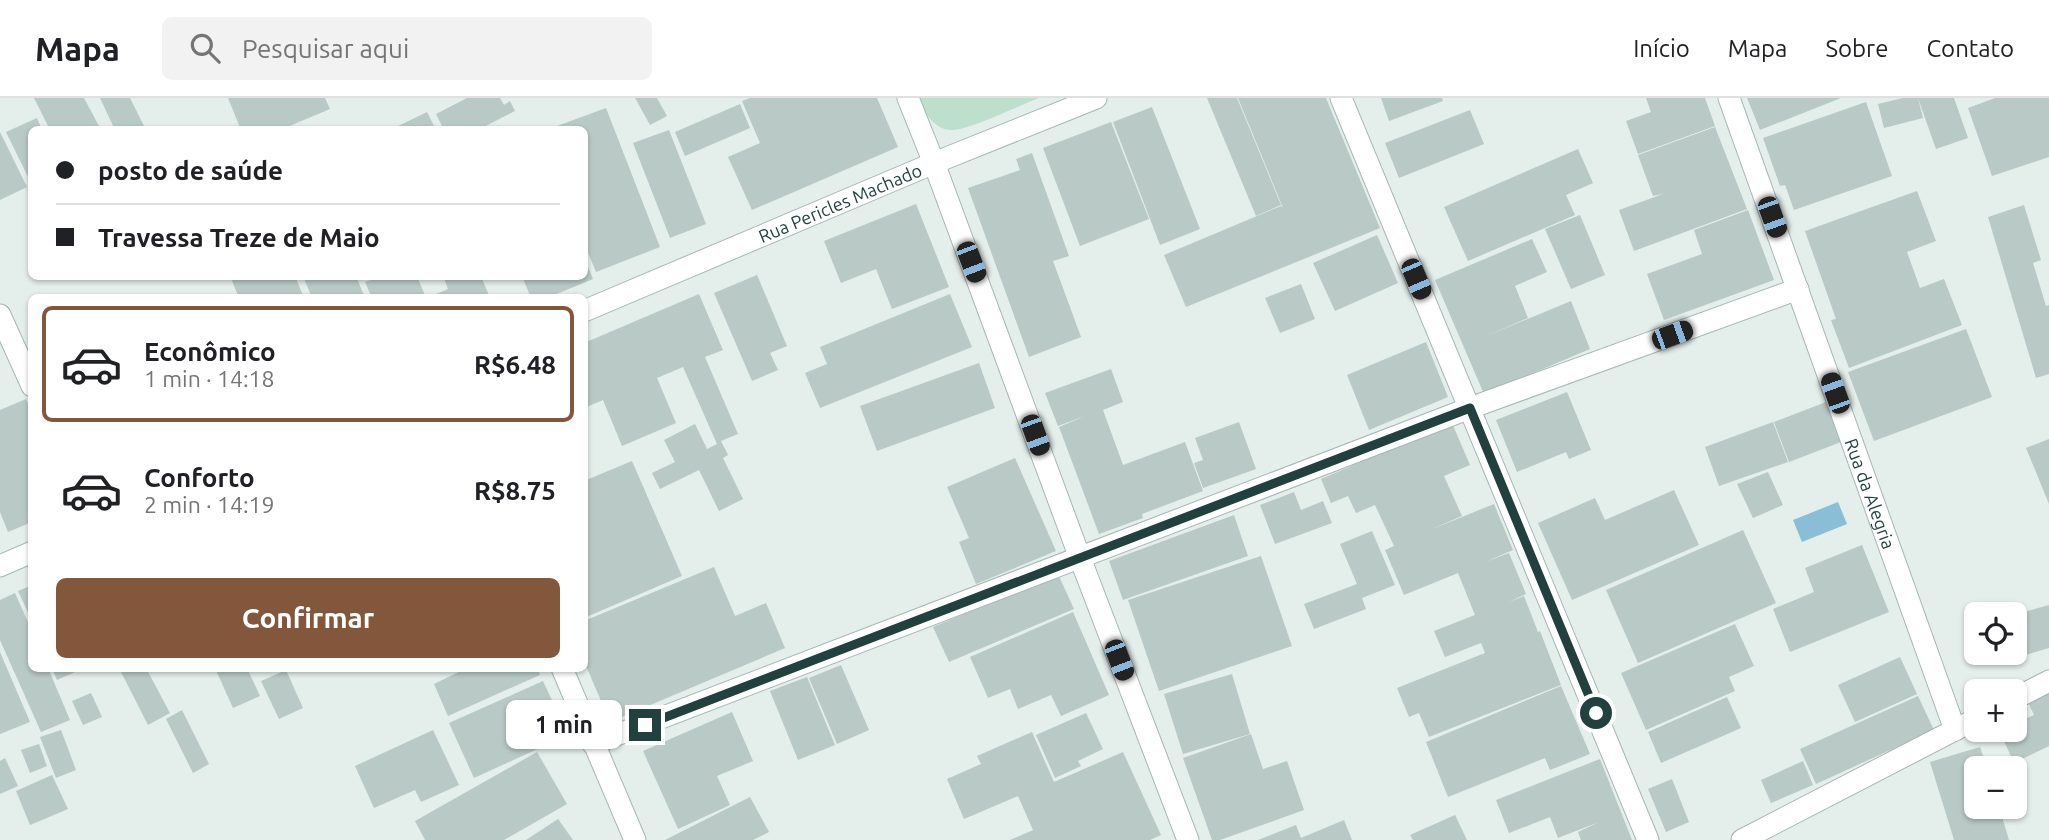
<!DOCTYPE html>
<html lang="pt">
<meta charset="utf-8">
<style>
body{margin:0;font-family:Ubuntu,sans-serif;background:#f2f2f2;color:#202124;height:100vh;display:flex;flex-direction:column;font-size:26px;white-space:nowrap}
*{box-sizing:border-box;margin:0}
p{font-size:23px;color:#757577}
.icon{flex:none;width:38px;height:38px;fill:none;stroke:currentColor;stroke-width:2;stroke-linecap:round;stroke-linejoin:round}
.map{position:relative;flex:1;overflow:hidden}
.details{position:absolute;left:28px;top:196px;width:560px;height:378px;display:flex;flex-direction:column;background:#fff;border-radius:10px;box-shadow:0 2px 5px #0004}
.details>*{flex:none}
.guide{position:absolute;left:28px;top:28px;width:560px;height:154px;border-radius:10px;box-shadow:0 2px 5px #0004;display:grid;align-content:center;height:154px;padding:0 28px;background:#fff}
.buttons{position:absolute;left:1964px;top:504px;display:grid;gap:14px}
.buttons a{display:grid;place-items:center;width:63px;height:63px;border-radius:10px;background:#fff;box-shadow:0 2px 5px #0004;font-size:35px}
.end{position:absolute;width:32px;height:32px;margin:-16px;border:9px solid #22413e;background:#fff;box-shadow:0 0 0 4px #fff}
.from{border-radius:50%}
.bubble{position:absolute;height:49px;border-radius:10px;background:#fff;box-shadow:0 2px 5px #0004;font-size:23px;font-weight:600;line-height:49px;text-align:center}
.car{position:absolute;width:21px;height:42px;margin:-21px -10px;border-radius:9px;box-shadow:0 0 5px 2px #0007;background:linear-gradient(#222 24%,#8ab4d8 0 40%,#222 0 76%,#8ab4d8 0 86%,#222 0)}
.guide b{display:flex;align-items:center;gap:24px;height:66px;font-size:26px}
.guide b+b{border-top:2px solid #e0e0e0}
.guide i{width:18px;height:18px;background:#202124}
ul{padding:12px 0 0;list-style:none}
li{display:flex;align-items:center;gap:21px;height:116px;margin:0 14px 10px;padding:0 14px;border:4px solid transparent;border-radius:10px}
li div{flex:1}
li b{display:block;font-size:26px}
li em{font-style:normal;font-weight:600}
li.selected{border-color:#82573b}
li>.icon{width:63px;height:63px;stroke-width:1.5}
.button{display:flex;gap:14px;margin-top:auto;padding:14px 28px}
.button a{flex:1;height:80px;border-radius:10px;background:#82573b;color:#fff;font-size:28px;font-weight:600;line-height:80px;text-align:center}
header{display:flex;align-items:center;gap:42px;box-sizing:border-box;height:98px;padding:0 35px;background:#fff;border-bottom:2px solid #e0e0e0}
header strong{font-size:33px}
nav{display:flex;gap:38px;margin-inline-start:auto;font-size:24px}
.search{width:490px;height:63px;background:#f2f2f2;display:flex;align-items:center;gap:18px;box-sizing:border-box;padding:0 24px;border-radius:10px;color:#757577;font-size:26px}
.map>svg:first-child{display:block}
.green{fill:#bce0cc}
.water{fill:#8abed6}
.building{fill:#b9c9c5}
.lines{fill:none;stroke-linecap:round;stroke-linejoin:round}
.minor-casing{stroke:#a6b7b4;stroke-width:23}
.minor{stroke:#fff;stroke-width:21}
.route{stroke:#22413e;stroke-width:9}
.labels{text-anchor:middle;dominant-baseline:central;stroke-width:5;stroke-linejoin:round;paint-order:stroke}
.street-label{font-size:18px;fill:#22413e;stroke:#f5faf9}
</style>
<header>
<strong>Mapa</strong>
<div class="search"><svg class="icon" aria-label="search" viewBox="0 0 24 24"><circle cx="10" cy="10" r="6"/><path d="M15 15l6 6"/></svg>Pesquisar aqui</div>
<nav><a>Início</a><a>Mapa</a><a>Sobre</a><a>Contato</a></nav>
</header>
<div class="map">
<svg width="2049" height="742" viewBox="0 0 2049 742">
<rect width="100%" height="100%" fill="#e4eeeb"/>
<path class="green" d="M 918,0 L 1039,0 C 1020,7 968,33 951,32 C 935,32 923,14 918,0 Z"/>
<polygon class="water" points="1838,404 1847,426 1802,444 1793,422"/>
<g class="building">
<polygon points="34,0 84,0 101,32 50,32"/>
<polygon points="100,0 130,0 146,32 115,32"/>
<polygon points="228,0 325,0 330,11 280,32 241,32"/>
<polygon points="467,0 500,0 504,7 510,3 515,13 478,32 444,32 436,16"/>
<polygon points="635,0 657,0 667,18 650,27"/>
<polygon points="750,0 877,0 898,49 752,112 728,59 760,45 742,3"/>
<polygon points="1207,0 1237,0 1281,107 1256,118"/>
<polygon points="1238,0 1326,0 1380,130 1186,209 1164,157 1281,108 1283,110"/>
<polygon points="1381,0 1442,0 1443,3 1389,23"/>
<polygon points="1646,0 1705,0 1715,28 1638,56 1626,23 1651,14"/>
<polygon points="1747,0 1841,0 1760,32"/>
<polygon points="1903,0 1918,0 1923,20 1884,30 1878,6"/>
<polygon points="1918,0 1954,0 1968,40 1936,51"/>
<polygon points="1995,0 2049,0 2049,59 1992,78 1968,10"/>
<polygon points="1866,4 1892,78 1794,112 1785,87 1780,88 1763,40"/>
<polygon points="740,6 750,30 685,58 675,34"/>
<polygon points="1152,9 1200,131 1160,147 1113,24"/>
<polygon points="606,10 660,149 596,174 584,145 584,32 549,31"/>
<polygon points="1470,12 1484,46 1399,80 1385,45"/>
<polygon points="427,14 436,32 390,32"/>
<polygon points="37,20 42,32 32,32 32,87 6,34"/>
<polygon points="1111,24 1149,121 1080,148 1043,50"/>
<polygon points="1715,29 1747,111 1634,153 1619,112 1663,96 1653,98 1638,57"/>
<polygon points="669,32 706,126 670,140 633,45"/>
<polygon points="0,34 27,89 0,102"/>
<polygon points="1578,51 1593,85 1566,97 1575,117 1468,163 1444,109"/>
<polygon points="1032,55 1069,158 1053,163 1081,239 1029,259 968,90 1020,72 1016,61"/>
<polygon points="1917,93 1936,143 1907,154 1920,190 1944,181 1962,227 1849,270 1831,222 1836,221 1805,133"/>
<polygon points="916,106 949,189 892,211 876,171 841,185 824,143"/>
<polygon points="2024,107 2041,162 2033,165 2046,208 2049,207 2049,276 2036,280 1988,119"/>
<polygon points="1748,112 1774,182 1664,222 1647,176 1702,156 1694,132"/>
<polygon points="1580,117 1605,177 1571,191 1545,131"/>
<polygon points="1377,137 1398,185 1335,213 1313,165"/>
<polygon points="1532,141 1547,174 1515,188 1528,220 1484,239 1571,203 1590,251 1484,296 1435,182"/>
<polygon points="585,161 593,181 547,200 531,200 522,178 584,178"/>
<polygon points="757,177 787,248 770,255 778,272 752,283 714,195"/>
<polygon points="230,178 295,178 304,200 239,200"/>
<polygon points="303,178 356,178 365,200 312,200"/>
<polygon points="370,178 417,178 426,200 372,200 365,184 371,182"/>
<polygon points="443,178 481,178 490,200 427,200 448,191"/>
<polygon points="1301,186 1315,221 1280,235 1265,200"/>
<polygon points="699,196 723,252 705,259 738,336 721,343 728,357 723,360 743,401 719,413 699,372 660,391 652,375 675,364 664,342 695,326 707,351 717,346 683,269 657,280 676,325 622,348 603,302 584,310 584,245"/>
<polygon points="950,196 972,249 820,310 805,275 827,266 820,249"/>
<polygon points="1966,231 1992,299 1874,343 1848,274"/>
<polygon points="1426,244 1448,299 1369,332 1347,277"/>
<polygon points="979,265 995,310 877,353 860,308"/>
<polygon points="1111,271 1123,304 1103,312 1123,367 1185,344 1203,393 1142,416 1143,420 1099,436 1059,329 1085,318 1058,328 1045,295"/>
<polygon points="1567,294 1591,352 1569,361 1566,354 1517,374 1496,322"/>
<polygon points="26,301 32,313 32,424 8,434 0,414 0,312"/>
<polygon points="1826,304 1841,344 1789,364 1774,324"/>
<polygon points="1239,324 1256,371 1203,390 1194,365 1203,362 1195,340"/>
<polygon points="1773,324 1788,364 1719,388 1705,349"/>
<polygon points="1452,325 1470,367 1444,378 1462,418 1430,432 1494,406 1513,452 1485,464 1509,455 1526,496 1509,504 1524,498 1538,534 1540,533 1561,587 1429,639 1419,615 1409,619 1397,590 1485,555 1481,545 1445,559 1434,533 1475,517 1458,475 1404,497 1385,452 1394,448 1375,407 1356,415 1348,398 1331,405 1321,381"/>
<polygon points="2049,341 2049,406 2026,350"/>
<polygon points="1015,360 1056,453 976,486 959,444 969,440 947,389"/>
<polygon points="632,363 682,478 584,520 584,383"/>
<polygon points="1768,374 1783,407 1753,420 1737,386"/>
<polygon points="1674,392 1699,447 1572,502 1538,425 1595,400 1605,422"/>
<polygon points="1294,394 1301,412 1323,403 1332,425 1275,446 1260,407"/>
<polygon points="1234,417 1248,458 1123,502 1109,463"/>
<polygon points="1743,432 1776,505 1638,565 1606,492"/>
<polygon points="1372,433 1395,487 1362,500 1366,511 1314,531 1304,506 1357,486 1340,446"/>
<polygon points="1862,447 1889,514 1790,554 1773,511 1814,494 1805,470"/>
<polygon points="1261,458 1292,548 1159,593 1128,502"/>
<polygon points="714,469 735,518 766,505 785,550 610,624 584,563 584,523"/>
<polygon points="1058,476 1074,511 949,564 933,529"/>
<polygon points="32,487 32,523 18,493"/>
<polygon points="15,495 32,533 32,570 48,570 70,622 41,634 0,542 0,502"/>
<polygon points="2049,507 2049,550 2002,564 1999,555 2014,555 2014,517"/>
<polygon points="1073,514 1109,597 1061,618 1051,597 1018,611 1010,591 988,600 970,559"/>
<polygon points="1735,526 1754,568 1729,579 1735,593 1646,632 1621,575"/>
<polygon points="0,554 30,624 0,636"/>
<polygon points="1900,559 1917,596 1855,624 1838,587"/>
<polygon points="841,567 869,632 837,646 809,580"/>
<polygon points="52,570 84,570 57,582"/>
<polygon points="119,570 146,570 170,615 148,627"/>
<polygon points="215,570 247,570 260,598 233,610"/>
<polygon points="467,570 538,570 540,577 448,618 434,586"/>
<polygon points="286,572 303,610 279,621 261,583"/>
<polygon points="1232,576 1250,636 1183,656 1164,596"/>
<polygon points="807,579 835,647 798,662 770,593"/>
<polygon points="543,583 568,637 474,680 449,625"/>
<polygon points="1561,588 1590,656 1550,672 1545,660 1448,699 1426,644"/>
<polygon points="2049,594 2049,648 2014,665 1999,632 2014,632 2014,620 2016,625 2034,617 2028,604"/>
<polygon points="91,595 102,619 83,627 72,603"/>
<polygon points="1918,598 1934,632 1816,686 1800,651"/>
<polygon points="1727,599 1741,630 1661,665 1648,634"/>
<polygon points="182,612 209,666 193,675 166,621"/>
<polygon points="732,614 753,663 717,678 730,707 678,731 643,653"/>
<polygon points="1086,615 1103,651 1078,663 1081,668 1055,680 1036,637"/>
<polygon points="61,632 76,672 56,680 40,639"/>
<polygon points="433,632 459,687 421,704 415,692 374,710 355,668"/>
<polygon points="1032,634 1054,684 1123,654 1161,737 1150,742 1010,742 1033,732 1018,698 964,721 947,681 981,666 977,658"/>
<polygon points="1251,636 1263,671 1287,663 1304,712 1220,742 1212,742 1183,660"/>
<polygon points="39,646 47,668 30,675 21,652"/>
<polygon points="1980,649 1987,670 1976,670 1976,709 1999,709 2009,742 1954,742 1930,664"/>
<polygon points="537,654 567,706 504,742 425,742 415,723"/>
<polygon points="5,660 18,688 0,696 0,663"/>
<polygon points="1600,661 1632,742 1581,742 1578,734 1599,724 1558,740 1550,719 1509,735 1496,702"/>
<polygon points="1803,663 1813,687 1771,705 1761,682"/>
<polygon points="52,677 68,711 30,727 16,693"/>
<polygon points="1672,681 1689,724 1666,734 1648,691"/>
<polygon points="750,699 769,734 753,742 665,742"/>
<polygon points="1455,717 1467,742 1413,742 1410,737"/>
<polygon points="558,721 573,742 526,742"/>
<polygon points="1344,722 1352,742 1258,742 1296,727 1301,740"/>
</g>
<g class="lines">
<g class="minor-casing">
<g id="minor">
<polyline points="908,0 934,65 1080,460 1188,742"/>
<polyline points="1341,0 1648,742"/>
<path id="s1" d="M 1729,0 L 1955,632"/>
<path id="s2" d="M 584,213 L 934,65 L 1096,0"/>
<polyline points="0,217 32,288"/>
<polyline points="0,468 32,454"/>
<polyline points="562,570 635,742"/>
<polyline points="2014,601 2049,583"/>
<polyline points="593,646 1470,310 1798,191"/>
<polyline points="1742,742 1976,621"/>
</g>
</g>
<use href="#minor" class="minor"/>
</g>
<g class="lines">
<polyline class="route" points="645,627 1470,310 1596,615"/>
</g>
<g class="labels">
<g class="street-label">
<text stroke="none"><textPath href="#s2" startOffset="278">Rua Pericles Machado</textPath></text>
<text stroke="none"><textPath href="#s1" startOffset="420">Rua da Alegria</textPath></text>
</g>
</g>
</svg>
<div class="buttons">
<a><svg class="icon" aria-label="locate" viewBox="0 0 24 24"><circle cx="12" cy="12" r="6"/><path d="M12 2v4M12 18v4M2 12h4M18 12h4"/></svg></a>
<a>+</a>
<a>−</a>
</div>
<i class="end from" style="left:1596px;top:615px"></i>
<i class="end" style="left:645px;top:627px"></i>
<div class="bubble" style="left:506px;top:602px;width:116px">1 min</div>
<i class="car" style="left:1772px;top:119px;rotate:160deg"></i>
<i class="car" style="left:971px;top:164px;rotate:159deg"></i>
<i class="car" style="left:1416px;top:181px;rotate:157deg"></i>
<i class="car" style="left:1672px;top:237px;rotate:70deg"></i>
<i class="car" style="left:1835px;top:295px;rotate:340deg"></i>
<i class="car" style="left:1035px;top:337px;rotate:160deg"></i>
<i class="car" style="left:1119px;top:562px;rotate:159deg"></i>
<div class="guide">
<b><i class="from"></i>posto de saúde</b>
<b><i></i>Travessa Treze de Maio</b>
</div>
<section class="details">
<ul>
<li class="selected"><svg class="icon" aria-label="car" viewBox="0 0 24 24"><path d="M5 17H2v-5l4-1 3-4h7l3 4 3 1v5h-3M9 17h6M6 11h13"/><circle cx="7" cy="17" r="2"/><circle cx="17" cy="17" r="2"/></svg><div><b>Econômico</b><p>1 min · 14:18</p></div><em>R$6.48</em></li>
<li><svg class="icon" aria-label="car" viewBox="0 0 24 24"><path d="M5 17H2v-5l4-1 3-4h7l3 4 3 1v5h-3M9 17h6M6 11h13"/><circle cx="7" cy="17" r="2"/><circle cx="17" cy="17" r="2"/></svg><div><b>Conforto</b><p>2 min · 14:19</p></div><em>R$8.75</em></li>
</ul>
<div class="button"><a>Confirmar</a></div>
</section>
</div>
